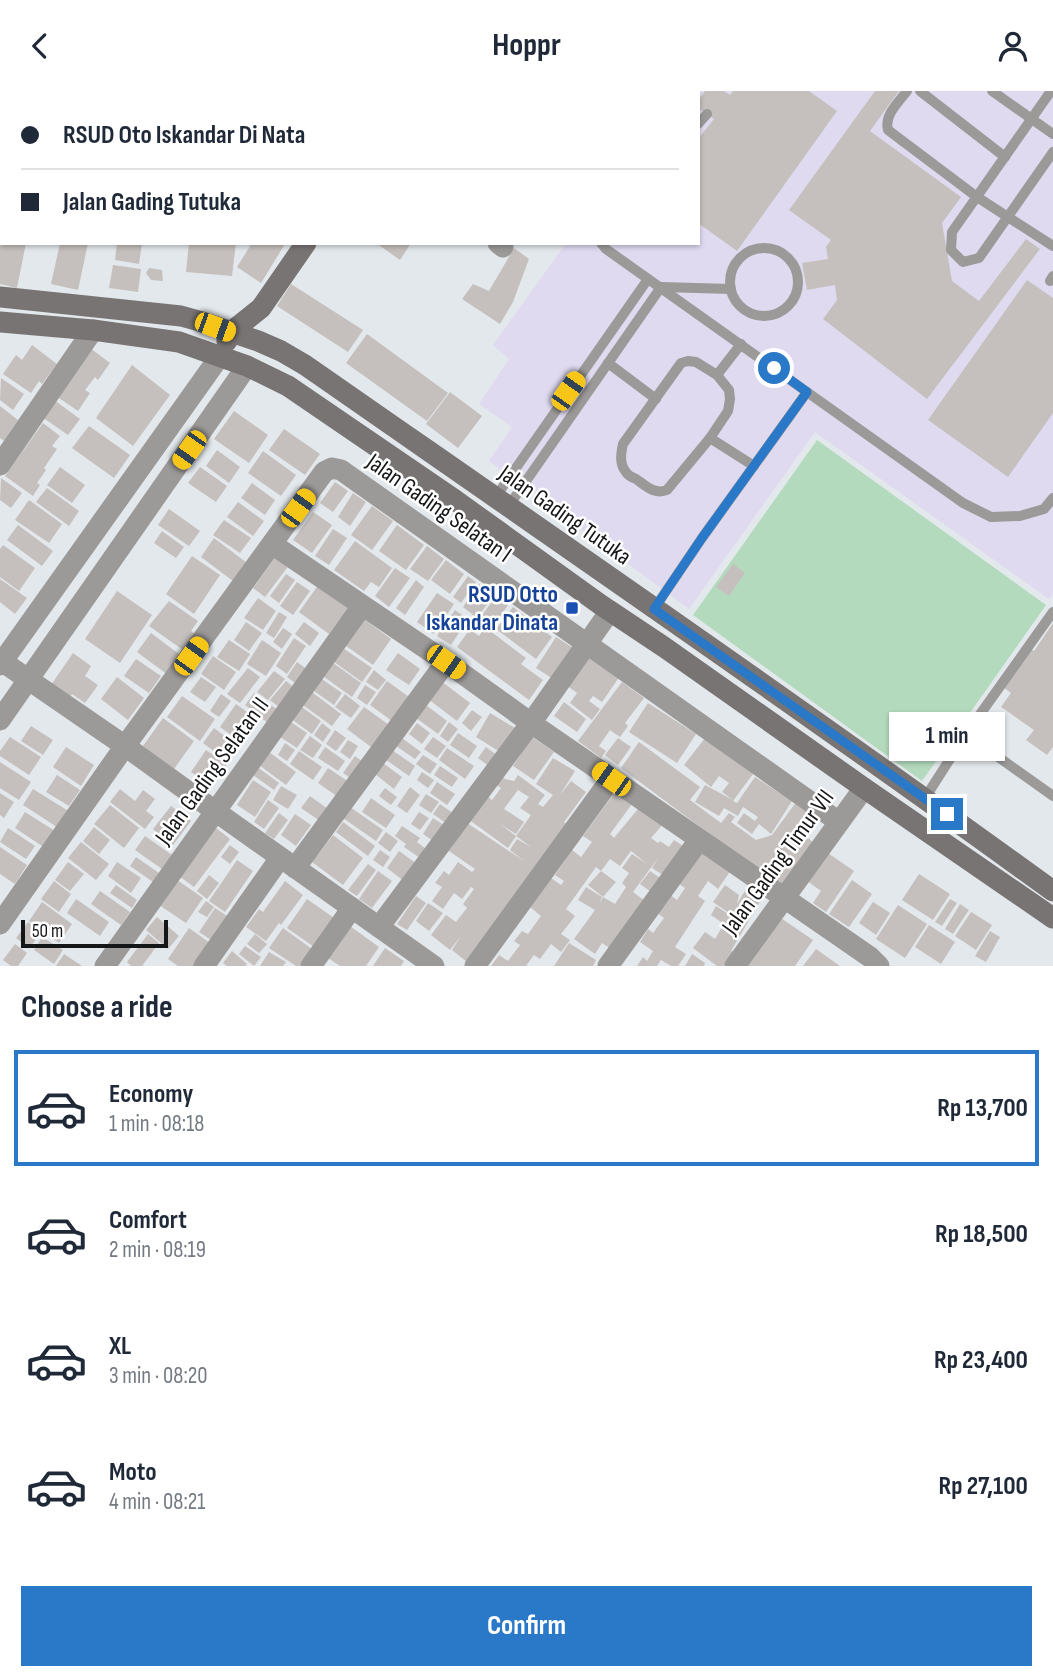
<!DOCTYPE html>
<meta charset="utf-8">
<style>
body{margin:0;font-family:"Sofia Sans Condensed",sans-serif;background:#f6f6f7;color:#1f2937;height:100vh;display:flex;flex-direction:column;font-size:26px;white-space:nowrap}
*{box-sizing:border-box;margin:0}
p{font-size:23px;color:#747a83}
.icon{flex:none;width:38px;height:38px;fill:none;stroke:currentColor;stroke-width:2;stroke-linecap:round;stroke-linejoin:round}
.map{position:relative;height:875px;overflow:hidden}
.details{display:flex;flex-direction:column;background:#fff;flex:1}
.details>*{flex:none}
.guide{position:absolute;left:0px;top:0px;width:700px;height:154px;box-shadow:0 2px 5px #0004;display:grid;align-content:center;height:154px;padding:0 21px;background:#fff}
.scale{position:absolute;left:21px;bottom:18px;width:147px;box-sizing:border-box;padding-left:7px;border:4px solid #151618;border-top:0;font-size:19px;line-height:24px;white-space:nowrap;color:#151618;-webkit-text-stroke:5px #fff;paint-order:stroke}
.end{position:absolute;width:32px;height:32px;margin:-16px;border:9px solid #2a78c8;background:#fff;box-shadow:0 0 0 4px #fff}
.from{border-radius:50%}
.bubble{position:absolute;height:49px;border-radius:0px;background:#fff;box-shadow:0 2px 5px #0004;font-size:23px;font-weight:700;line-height:49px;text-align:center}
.car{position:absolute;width:21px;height:42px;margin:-21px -10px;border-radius:9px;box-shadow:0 0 5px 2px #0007;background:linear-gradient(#f5c518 24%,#345 0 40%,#f5c518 0 76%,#345 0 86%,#f5c518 0)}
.guide b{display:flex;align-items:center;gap:24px;height:66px;font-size:26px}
.guide b+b{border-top:2px solid #e0e1e3}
.guide i{width:18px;height:18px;background:#1f2937}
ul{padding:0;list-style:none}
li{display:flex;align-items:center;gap:21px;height:116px;margin:0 14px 10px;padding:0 7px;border:4px solid transparent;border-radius:0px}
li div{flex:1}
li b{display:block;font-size:26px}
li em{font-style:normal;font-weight:700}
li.selected{border-color:#2a78c8}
li>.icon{width:63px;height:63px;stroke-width:1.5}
h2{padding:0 21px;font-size:32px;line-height:84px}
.action{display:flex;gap:14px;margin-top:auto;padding:14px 21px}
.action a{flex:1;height:80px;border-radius:0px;background:#2a78c8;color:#fff;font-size:28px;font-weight:700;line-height:80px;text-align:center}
header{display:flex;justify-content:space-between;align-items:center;height:91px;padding:0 21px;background:#fff;font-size:32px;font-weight:700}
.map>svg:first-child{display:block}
.medical{fill:#dfdaf0}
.green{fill:#b3dabd}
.building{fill:#c5c0bd}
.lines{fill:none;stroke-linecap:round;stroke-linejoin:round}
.lane{stroke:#9c9a98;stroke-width:10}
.street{stroke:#9c9a98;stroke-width:21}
.secondary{stroke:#787473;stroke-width:21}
.route{stroke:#2a78c8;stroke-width:9}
.transit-dot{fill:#1a4fb4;stroke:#fff;stroke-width:2.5}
.labels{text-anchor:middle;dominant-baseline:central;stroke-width:5;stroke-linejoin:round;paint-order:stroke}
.street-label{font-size:24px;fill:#151618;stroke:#fff}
.transit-label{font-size:24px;font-weight:bold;fill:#164399;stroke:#fff;text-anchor:end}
</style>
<header><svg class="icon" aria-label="back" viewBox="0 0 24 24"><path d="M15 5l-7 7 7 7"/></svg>Hoppr<svg class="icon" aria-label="person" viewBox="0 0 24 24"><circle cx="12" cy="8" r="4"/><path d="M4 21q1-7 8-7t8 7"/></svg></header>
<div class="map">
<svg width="1053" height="875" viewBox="0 0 1053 875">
<rect width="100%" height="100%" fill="#e3e8ec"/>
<polygon class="medical" points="596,0 1053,0 1053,503 1049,508 815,341 689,518 489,370 512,336 479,313 509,268 493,254 566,152 698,152 698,2 594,2"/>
<polygon class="green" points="817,349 1046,514 922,690 693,524"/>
<g class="building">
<polygon points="705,0 724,0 730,4 733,0 809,0 837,20 737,160 698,132 698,48 714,28 698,17 698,10"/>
<polygon points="875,0 899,0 870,40 961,106 942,132 952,190 979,210 1026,148 1040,158 927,308 823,228 837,209 835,194 807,199 802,172 828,168 826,156 831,149 789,119"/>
<polygon points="0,152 26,152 17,197 0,193"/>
<polygon points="60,152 88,152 78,199 51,193"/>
<polygon points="117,152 142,152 139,173 115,169"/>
<polygon points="189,152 236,152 232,185 186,181"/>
<polygon points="252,152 285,153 261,192 237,176"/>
<polygon points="376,152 411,152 400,169"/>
<polygon points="514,157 529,168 513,211 500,233 462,208 473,193 489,200"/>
<polygon points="113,174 141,178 138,201 109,197"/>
<polygon points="149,177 162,179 163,190 151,189 146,182"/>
<polygon points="1027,189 1053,207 1053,322 1008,386 928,329"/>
<polygon points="291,193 363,239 348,261 277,215"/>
<polygon points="367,243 448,302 427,330 346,272"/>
<polygon points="32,254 57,273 42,293 39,290 31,302 3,283 16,264 22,269"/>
<polygon points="90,257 110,272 98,289 95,286 85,299 90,302 78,320 56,305"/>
<polygon points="132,274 170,304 133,355 96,327"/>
<polygon points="1,287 24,303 13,319 0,309"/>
<polygon points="450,301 482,325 458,357 426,333"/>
<polygon points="54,309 80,328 68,344 42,326"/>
<polygon points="0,315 18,329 4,350 0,347"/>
<polygon points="234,320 268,344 249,372 214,348"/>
<polygon points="43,332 60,345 52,355 57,358 44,377 46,379 37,392 40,394 33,405 5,385"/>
<polygon points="89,335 130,364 114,387 72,357"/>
<polygon points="284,338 320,363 305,384 269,359"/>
<polygon points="217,359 240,376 229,392 206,375"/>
<polygon points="263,360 296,384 281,405 248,382"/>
<polygon points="60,376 85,394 72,412 47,394"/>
<polygon points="200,376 227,395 216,411 188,392"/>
<polygon points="1,387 22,402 11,417 0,409"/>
<polygon points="335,391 348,400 333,421 320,412"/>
<polygon points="252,392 275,409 265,424 241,407"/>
<polygon points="47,397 79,420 69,435 36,411"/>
<polygon points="353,402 366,411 350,435 338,426"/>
<polygon points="29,409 62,433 49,452 15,429"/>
<polygon points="238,411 264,430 253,445 227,426"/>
<polygon points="372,415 393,430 372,459 351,444"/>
<polygon points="169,418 200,440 189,455 158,434"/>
<polygon points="313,421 332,434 312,462 293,449"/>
<polygon points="224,429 251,447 240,462 213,444"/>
<polygon points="18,434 53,460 42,475 7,449"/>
<polygon points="397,434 424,454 406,479 379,460"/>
<polygon points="333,438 347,447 329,474 315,465"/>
<polygon points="162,440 184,456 176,467 154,452"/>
<polygon points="214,447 247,472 233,490 201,466"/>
<polygon points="355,450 392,477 379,496 371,491 364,500 334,479"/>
<polygon points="3,454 35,477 19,500 0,486 0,458"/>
<polygon points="427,455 444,468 428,490 410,478"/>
<polygon points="277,464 290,473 265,506 253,497"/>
<polygon points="192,465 220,484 194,523 166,503"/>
<polygon points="446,469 464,483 450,503 431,489"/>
<polygon points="733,473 745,482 729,505 716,496"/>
<polygon points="395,477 410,487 389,516 375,505"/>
<polygon points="286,483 295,489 279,512 270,505"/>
<polygon points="468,485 476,491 461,512 453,506"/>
<polygon points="0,488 27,507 15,523 0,511"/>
<polygon points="416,489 424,496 405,524 396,517"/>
<polygon points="297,491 310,500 293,524 280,515"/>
<polygon points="319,493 349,516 329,543 299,521"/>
<polygon points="479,493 494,504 477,527 463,516"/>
<polygon points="117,500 152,524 120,572 85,548"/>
<polygon points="437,502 454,513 434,543 417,531"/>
<polygon points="496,505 508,514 493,536 480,527"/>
<polygon points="258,507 276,520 263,539 244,527"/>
<polygon points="169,510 198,530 191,540 198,545 186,561 149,535"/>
<polygon points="513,516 552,546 536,568 496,538"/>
<polygon points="455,519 468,528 451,554 437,545"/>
<polygon points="279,521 287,526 274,547 266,542"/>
<polygon points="361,526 391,548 373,574 342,552"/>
<polygon points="246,531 262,542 249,560 234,549"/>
<polygon points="304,531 319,542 310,555 295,543"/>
<polygon points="1053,532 1053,656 1047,664 1026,649 1034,639 1001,616 1011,602 1003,596 1030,557 1034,560"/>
<polygon points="485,536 526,567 521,573 543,589 529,609 457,556 470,538 479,545"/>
<polygon points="283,537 292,543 282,558 273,551"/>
<polygon points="151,542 183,566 168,584 137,561"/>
<polygon points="556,546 578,560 558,591 536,577"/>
<polygon points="294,547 306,555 287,583 276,575"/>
<polygon points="229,549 250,563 239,580 217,566"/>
<polygon points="262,549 281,562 266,585 247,573"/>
<polygon points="340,555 372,577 362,591 330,568"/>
<polygon points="584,560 620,585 602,611 593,605 589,610 600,618 592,629 570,612 577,602 562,591"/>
<polygon points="73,562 91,575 85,585 98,594 85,612 72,603 70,606 51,594"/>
<polygon points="398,562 420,578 409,594 386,579"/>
<polygon points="213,565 236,581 224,599 201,583"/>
<polygon points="136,568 161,585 149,602 124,585"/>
<polygon points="329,569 361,592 352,606 320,583"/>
<polygon points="297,571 308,579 298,594 287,586"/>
<polygon points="248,577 260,586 240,612 227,603"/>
<polygon points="374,579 386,589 378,599 366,591"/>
<polygon points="274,580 285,588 268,609 257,601"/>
<polygon points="117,586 144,607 128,629 101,608"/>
<polygon points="201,586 216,596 205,611 190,601"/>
<polygon points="319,586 342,602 334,614 311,598"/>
<polygon points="286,590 296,598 280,617 270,609"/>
<polygon points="387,590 409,606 392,630 370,614"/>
<polygon points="441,590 470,612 457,630 428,608"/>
<polygon points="622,591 644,607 625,632 628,635 620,646 610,639 599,655 606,660 601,667 578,650"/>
<polygon points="365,594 376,601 367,614 357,607"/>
<polygon points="309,599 341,623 332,635 300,612"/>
<polygon points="254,602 278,619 268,632 245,614"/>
<polygon points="221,603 231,610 219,626 210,620"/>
<polygon points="345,603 360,615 351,627 335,616"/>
<polygon points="182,605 215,628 200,650 167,626"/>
<polygon points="564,611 586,628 577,641 554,625"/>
<polygon points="648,612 696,643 677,672 629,641"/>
<polygon points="236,613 258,629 242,652 220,636"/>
<polygon points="299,614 321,630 312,643 290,627"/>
<polygon points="426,614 447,630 438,643 416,627"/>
<polygon points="364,616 392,636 375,659 347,638"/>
<polygon points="472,619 482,626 471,640 462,632"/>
<polygon points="490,622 515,637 500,661 476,646"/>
<polygon points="163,627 194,650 174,678 143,655"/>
<polygon points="288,629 307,642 297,657 277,644"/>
<polygon points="449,631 458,638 448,651 440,645"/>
<polygon points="322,632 331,639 323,651 314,644"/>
<polygon points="417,632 430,642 422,653 409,643"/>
<polygon points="31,635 53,649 43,664 21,650"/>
<polygon points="214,637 238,655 227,670 203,652"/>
<polygon points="335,639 346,647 336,660 326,653"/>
<polygon points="458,642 477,655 469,667 450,654"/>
<polygon points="310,645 322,654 313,667 300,659"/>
<polygon points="10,646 41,666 29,684 0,665 0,660"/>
<polygon points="433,646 446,655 437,667 424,658"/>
<polygon points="532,646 554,661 534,689 513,675"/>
<polygon points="402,647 421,661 415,668 396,655"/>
<polygon points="618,647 631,656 618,674 605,664"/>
<polygon points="705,647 753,683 733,710 737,712 755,686 792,710 771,743 759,733 752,743 737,732 744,722 755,730 758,726 743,716 738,725 724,717 719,725 695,711 705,694 733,709 722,701 729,692 719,685 711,696 684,674"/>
<polygon points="348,649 358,655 350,668 340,661"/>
<polygon points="639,651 700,696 690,709 721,732 729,722 735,726 731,731 756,749 772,744 797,710 812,721 799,740 817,754 785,799 621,677"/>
<polygon points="285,652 295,659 287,670 278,664"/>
<polygon points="66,656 94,674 81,695 53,676"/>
<polygon points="325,656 345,670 338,680 318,667"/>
<polygon points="486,656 498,665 490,676 478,667"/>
<polygon points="447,657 474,675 465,688 439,669"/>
<polygon points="206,659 227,673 212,695 191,681"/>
<polygon points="392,659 415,675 409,685 385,668"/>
<polygon points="299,660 322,676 313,689 290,673"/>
<polygon points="269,661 296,681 286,694 259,674"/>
<polygon points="423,664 437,673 430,683 416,673"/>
<polygon points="355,665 366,673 355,690 343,682"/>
<polygon points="553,667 575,680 560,704 571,690 586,701 564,731 569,735 467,871 452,859 461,845 450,859 431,844 446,824 456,831 467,817 463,813 474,798 471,796 462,808 454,802 443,818 432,810 442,796 435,792 444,780 449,784 458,771 472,781 475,778 449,760 467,732 524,770 510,759 517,748 531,756 516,745 531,724 520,717 529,706 518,699 504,718 524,731 516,743 500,733 516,745 508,757 468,728 486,704 492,709 501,697 494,692 500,684 505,688 514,690 518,684 545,704 538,713 543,716 553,704 536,693"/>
<polygon points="0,671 31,691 19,709 0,697"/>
<polygon points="383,672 402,686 394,698 375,683"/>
<polygon points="256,675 279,692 274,699 250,682"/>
<polygon points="440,675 458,687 452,696 434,684"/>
<polygon points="328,677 349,691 338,706 318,692"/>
<polygon points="422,681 434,689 428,697 417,689"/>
<polygon points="57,684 80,699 69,715 46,701"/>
<polygon points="253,689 271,701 255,726 237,714"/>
<polygon points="437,691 455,703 447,714 430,702"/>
<polygon points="281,695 297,704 288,718 273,709"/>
<polygon points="410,696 420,704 407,722 397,715"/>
<polygon points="385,697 397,706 391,714 379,705"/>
<polygon points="33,698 70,721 60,738 23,714"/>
<polygon points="120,698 135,710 143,699 155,708 146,720 154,726 145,738 110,711"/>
<polygon points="616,700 632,713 610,743 614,747 642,713 664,732 651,747 658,752 660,750 669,756 674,749 686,757 666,786 652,777 658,767 633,801 645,810 613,859 602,852 595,863 574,848 595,819 578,809 586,796 602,806 599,813 603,806 615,813 626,796 622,792 629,782 622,777 632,763 647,773 631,760 620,775 610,768 601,780 596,776 566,818 575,825 561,843 570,849 561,861 551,853 540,868 534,864 526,875 491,875 499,864 508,870 520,854 514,850 522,840 528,843 541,825 530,816 551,787 561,794 564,790 555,784 572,759 581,766 592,751 583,745"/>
<polygon points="0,702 14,711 4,727 0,724"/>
<polygon points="426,703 439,711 431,722 419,714"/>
<polygon points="310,705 328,718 320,730 301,717"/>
<polygon points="371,707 395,724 386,737 362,721"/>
<polygon points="268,709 279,717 264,738 254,731"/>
<polygon points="440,713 457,725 450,735 433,723"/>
<polygon points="110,714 139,737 124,757 94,733"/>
<polygon points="171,715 191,730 173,754 153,738"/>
<polygon points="350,716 383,739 376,750 343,727"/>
<polygon points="25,721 55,740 45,757 15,737"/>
<polygon points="419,721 429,727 420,739 411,733"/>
<polygon points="279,722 288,729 274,748 265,742"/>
<polygon points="295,723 311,734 296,755 281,744"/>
<polygon points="433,727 447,736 436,752 423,743"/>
<polygon points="343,731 375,755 368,765 336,741"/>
<polygon points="402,735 420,747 417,751 426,758 420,767 404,756 406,753 395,745"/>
<polygon points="94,736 110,749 99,763 83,750"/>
<polygon points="8,737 35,755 26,768 0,751"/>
<polygon points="216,737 230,748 194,796 179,785"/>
<polygon points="386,741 398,750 390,761 378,752"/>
<polygon points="333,744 363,767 343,794 312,771"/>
<polygon points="145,745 172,764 162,778 135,759"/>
<polygon points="81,751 109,773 96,789 68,767"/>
<polygon points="230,754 239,761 230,773 221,766"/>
<polygon points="0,756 27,774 15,793 0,783"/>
<polygon points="701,758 731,779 718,798 708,790 698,805 705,810 675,856 686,863 678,875 671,875 661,869 657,875 637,875 643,866 647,870 653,860 640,851 648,838 653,842 664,827 657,822 669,803 677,809 685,797 678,792"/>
<polygon points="380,759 390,766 383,776 373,769"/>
<polygon points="399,760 417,773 405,791 387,777"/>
<polygon points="825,760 854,780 826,821 813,812 821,800 806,789"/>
<polygon points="136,766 159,782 153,791 130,775"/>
<polygon points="237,769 253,780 225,821 209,810"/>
<polygon points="68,771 84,783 70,800 55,789"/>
<polygon points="117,771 141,787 131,802 108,785"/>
<polygon points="368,773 376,779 357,805 348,799"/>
<polygon points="378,780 392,790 372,817 359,808"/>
<polygon points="601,780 616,791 603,806 588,794"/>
<polygon points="650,780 663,789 654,803 640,793"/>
<polygon points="919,783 950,803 933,829 902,809"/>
<polygon points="209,784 219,792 207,808 197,800"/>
<polygon points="177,789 203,807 186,832 159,814"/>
<polygon points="852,789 872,803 849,836 829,823"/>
<polygon points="54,790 71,803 59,821 41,808"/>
<polygon points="285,790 303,804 281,834 279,832 266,850 246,836 259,818 263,821"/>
<polygon points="116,794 137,809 132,817 110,802"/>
<polygon points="725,794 739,804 737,813 746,798 762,807 731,860 734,861 724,875 717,875 693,857 705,841 715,848 724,833 711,824 716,815 730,824 733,820 729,822 713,811"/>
<polygon points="100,800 130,821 121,834 91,813"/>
<polygon points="416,805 426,812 407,839 397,833"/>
<polygon points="76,808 109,831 100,845 67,822"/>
<polygon points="307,808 337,829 317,858 287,837"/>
<polygon points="950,808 957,812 942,835 935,831"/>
<polygon points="206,810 214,816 207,826 198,821"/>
<polygon points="42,811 72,833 59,852 29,830"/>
<polygon points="873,811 890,822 876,844 859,832"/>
<polygon points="428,812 443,822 429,840 416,830"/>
<polygon points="960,813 969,819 953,843 945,838"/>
<polygon points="898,814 927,833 905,867 876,848"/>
<polygon points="215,817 230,827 214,851 199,841"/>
<polygon points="971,821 992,834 976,859 955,845"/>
<polygon points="778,825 813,849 795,875 742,875"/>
<polygon points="157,826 179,845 168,858 146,839"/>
<polygon points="28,831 42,841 29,857 16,847"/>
<polygon points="347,833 379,856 366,875 340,875 325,865"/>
<polygon points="929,834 955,851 941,873 915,856"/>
<polygon points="189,837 210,852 194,875 178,875 168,868"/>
<polygon points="283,837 312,858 300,875 296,875 269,857"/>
<polygon points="990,840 1000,846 986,871 975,865"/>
<polygon points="148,843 159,852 142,875 131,875 127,871"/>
<polygon points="255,843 267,853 259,862 247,853"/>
<polygon points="42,846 63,859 54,873 34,859"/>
<polygon points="569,852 596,869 593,875 554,875"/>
<polygon points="15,853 27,862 18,875 11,875 3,869"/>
<polygon points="245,855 261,866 254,875 239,863"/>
<polygon points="385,857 404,870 401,875 373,875"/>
<polygon points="816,858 840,875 803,875"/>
<polygon points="232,860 247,873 245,875 227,875 223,872"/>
<polygon points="269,861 286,871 283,875 260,875"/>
<polygon points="64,863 82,875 56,875"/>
<polygon points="692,863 705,872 704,875 685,875"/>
</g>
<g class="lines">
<g class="lane">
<polyline points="626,0 628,2"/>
<path d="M 907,0 C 898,12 884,24 888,39 L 977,106 L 1053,155"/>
<polyline points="920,0 1005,66"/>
<polyline points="992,0 1053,43"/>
<polyline points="1051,0 952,141 951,159 963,171 979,167 1053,61"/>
<polyline points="608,2 609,0"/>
<polyline points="698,33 707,23"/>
<polyline points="601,152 606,158 807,301"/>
<circle cx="764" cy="191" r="34"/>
<polyline points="1050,190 1053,185"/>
<polyline points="661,196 731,198"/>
<path d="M 688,270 L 696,271 L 717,284 L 729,299 L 730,308 L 728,320 L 710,347 L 667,399 C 655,404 646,395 636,388 C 632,386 628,385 626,381 C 619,373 621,362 623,353 L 681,272 Z"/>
<polyline points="608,272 656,308"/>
<polyline points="717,284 741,253"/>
<polyline points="710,347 754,375"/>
<polyline points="495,407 648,188"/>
<polyline points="508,416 661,196"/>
<polyline points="654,518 702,447 807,301 963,412 991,426 1020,425 1044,418 1053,407"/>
<polyline points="966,643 1053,705"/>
<polyline points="925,707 966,643 1053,521"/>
</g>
<g class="street">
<polyline points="366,0 368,2"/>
<polyline points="498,152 503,156"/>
<polyline points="0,374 93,239"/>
<polyline points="272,453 446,571 531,632 870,866 879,875"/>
<polyline points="0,569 125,655 215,720 434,875"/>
<polyline points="0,574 220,265"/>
<polyline points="0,629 247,275"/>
<polyline points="295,777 446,571"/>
<polyline points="0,833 125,655 324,381 332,377 341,379 839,731"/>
<polyline points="379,836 531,632 610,520"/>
<polyline points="105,875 362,515"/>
<polyline points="204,875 280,767"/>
<polyline points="311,875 352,817"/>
<polyline points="475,875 611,688"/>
<polyline points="608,875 699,749"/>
<polyline points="735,875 864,697"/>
</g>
<g class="secondary">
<polyline points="421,2 423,0"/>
<path d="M 0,206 L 181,225 L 199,230 L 258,250 L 281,260 L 305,274 C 555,448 806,621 1053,800"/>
<polyline points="0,231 93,239 179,251 247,275 288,295 455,409 601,514 664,556 864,697 1053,827"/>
<polyline points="227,250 231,241 261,217 306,152"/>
</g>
</g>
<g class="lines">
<polyline class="route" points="774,277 807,301 702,447 654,518 947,723"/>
</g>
<rect class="transit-dot" x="565" y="510" width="14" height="14" rx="3.5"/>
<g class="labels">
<g class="street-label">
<text transform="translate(439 417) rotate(35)">Jalan Gading Selatan I</text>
<text transform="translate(565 424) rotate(35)">Jalan Gading Tutuka</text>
<text transform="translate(212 680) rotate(-54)">Jalan Gading Selatan II</text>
<text transform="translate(778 771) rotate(-54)">Jalan Gading Timur VII</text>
</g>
<g class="transit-label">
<text x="558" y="503">RSUD Otto<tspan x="558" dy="28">Iskandar Dinata</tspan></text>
</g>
</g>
</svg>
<div class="scale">50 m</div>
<i class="end from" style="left:774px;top:277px"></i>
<i class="end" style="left:947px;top:723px"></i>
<div class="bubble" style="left:889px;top:621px;width:116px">1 min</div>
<i class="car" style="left:215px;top:236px;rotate:110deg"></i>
<i class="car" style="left:568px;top:300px;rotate:35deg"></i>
<i class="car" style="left:189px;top:359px;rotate:215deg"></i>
<i class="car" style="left:298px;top:417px;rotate:36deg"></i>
<i class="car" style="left:191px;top:565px;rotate:36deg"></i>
<i class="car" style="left:446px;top:571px;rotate:125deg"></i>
<i class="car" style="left:611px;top:688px;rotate:305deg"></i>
<div class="guide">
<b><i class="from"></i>RSUD Oto Iskandar Di Nata</b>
<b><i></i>Jalan Gading Tutuka</b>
</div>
</div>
<section class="details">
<h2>Choose a ride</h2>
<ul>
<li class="selected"><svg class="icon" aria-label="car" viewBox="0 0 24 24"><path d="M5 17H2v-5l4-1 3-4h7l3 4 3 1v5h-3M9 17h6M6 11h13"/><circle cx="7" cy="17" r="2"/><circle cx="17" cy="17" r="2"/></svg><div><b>Economy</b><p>1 min · 08:18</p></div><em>Rp 13,700</em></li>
<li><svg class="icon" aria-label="car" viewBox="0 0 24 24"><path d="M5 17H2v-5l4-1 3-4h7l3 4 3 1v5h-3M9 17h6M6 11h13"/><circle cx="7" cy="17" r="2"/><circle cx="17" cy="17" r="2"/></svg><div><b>Comfort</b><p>2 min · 08:19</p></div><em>Rp 18,500</em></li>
<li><svg class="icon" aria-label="car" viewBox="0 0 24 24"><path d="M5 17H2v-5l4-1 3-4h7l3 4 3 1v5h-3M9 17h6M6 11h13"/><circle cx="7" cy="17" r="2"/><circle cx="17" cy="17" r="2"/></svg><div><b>XL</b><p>3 min · 08:20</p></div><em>Rp 23,400</em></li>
<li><svg class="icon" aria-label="car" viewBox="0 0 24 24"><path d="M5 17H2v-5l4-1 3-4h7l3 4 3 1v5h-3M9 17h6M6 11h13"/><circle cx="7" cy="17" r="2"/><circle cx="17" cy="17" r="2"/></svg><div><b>Moto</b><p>4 min · 08:21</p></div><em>Rp 27,100</em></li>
</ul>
<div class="action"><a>Confirm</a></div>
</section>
